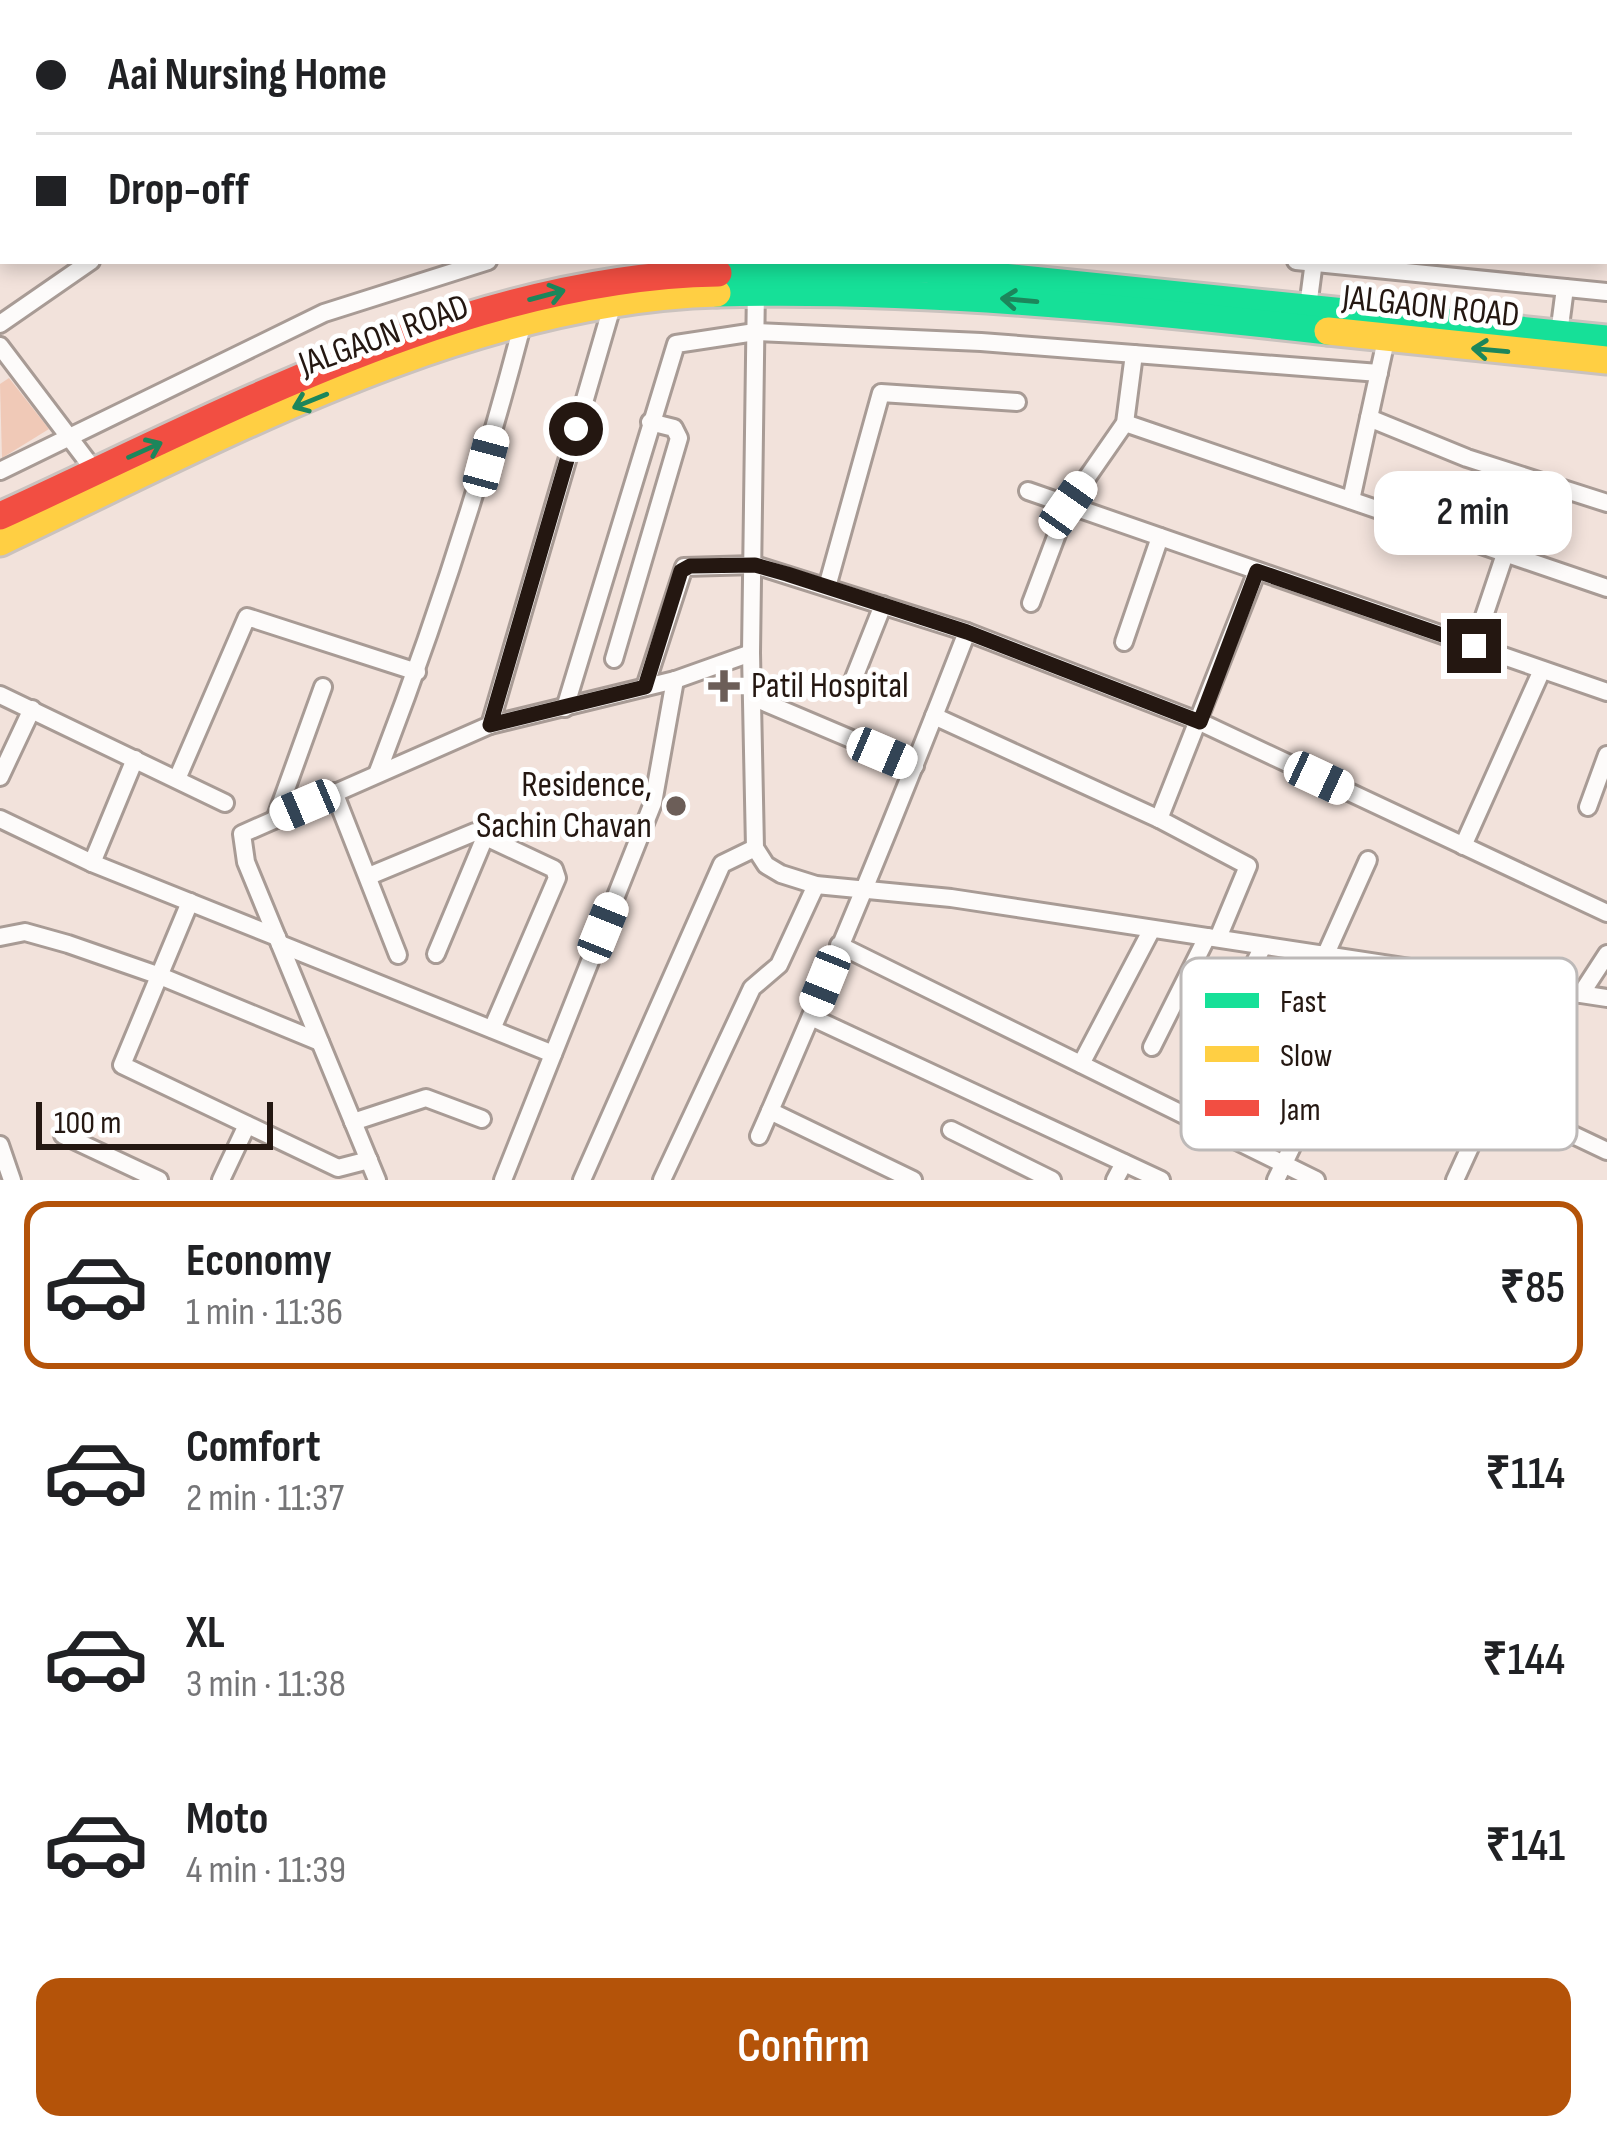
<!DOCTYPE html>
<meta charset="utf-8">
<style>
body{margin:0;font-family:"Sofia Sans Condensed",sans-serif;background:#f6f6f6;color:#202124;height:100vh;display:flex;flex-direction:column;font-size:45px;white-space:nowrap}
*{box-sizing:border-box;margin:0}
p{font-size:39px;color:#757577}
.icon{flex:none;width:66px;height:66px;fill:none;stroke:currentColor;stroke-width:2;stroke-linecap:round;stroke-linejoin:round}
.map{position:relative;height:1180px;overflow:hidden}
.drawer{display:flex;flex-direction:column;background:#fff;flex:1}
.drawer>*{flex:none}
.guide{position:absolute;left:0px;top:0px;width:1608px;height:264px;box-shadow:0 6px 18px #0003;display:grid;align-content:center;height:264px;padding:0 36px;background:#fff}
.scale{position:absolute;left:36px;bottom:30px;width:237px;box-sizing:border-box;padding-left:12px;border:6px solid #241711;border-top:0;font-size:33px;line-height:42px;white-space:nowrap;color:#241711;-webkit-text-stroke:9px #fff;paint-order:stroke}
.end{position:absolute;width:54px;height:54px;margin:-27px;border:15px solid #241711;background:#fff;box-shadow:0 0 0 6px #fff}
.from{border-radius:50%}
.bubble{position:absolute;height:84px;border-radius:24px;background:#fff;box-shadow:0 6px 18px #0003;font-size:39px;font-weight:600;line-height:84px;text-align:center}
.car{position:absolute;width:36px;height:72px;margin:-36px -18px;border-radius:15px;box-shadow:0 0 9px 3px #0007;background:linear-gradient(#fff 24%,#345 0 40%,#fff 0 76%,#345 0 86%,#fff 0)}
.guide b{display:flex;align-items:center;gap:42px;height:114px;font-size:45px}
.guide b+b{border-top:3px solid #e0e0e0}
.guide i{width:30px;height:30px;background:#202124}
ul{padding:21px 0 0;list-style:none}
li{display:flex;align-items:center;gap:36px;height:168px;margin:0 24px 18px;padding:0 12px;border:6px solid transparent;border-radius:24px}
li div{flex:1}
li b{display:block;font-size:45px}
li em{font-style:normal;font-weight:600}
li.current{border-color:#b45309}
li>.icon{width:108px;height:108px;stroke-width:1.5}
.cta{display:flex;gap:24px;margin-top:auto;padding:24px 36px}
.cta a{flex:1;height:138px;border-radius:24px;background:#b45309;color:#fff;font-size:48px;font-weight:600;line-height:138px;text-align:center}
.map>svg:first-child{display:block}
.green{fill:#f0c9b7}
.lines{fill:none;stroke-linecap:round;stroke-linejoin:round}
.street-casing{stroke:#a89b95;stroke-width:22}
.fast-casing{stroke:#cac2be;stroke-width:33}
.slow-casing{stroke:#cac2be;stroke-width:33}
.jam-casing{stroke:#cac2be;stroke-width:33}
.street{stroke:#fdfbfa;stroke-width:16}
.fast{stroke:#16e098;stroke-width:27}
.slow{stroke:#ffcf43;stroke-width:27}
.jam{stroke:#f24e42;stroke-width:27}
.oneway{stroke:#1c865b}
.route{stroke:#241711;stroke-width:15}
.poi-dot{fill:#6c5e58;stroke:#fff;stroke-width:4.5}
.labels{text-anchor:middle;dominant-baseline:central;stroke-width:10;stroke-linejoin:round;paint-order:stroke}
.street-label{font-size:36px;fill:#241711;stroke:#fff}
.poi-label{font-size:36px;fill:#241711;stroke:#fff;text-anchor:start}
.key{fill:#fff;stroke:#bdb9b8;stroke-width:3}
.key-label{font-size:33px;fill:#241711}
</style>
<div class="map">
<svg width="1607" height="1180" viewBox="0 0 1607 1180">
<rect width="100%" height="100%" fill="#f2e2db"/>
<polygon class="green" points="9,378 49,429 2,458 0,384"/>
<g class="lines">
<g class="street-casing">
<g id="street">
<polyline points="141,0 144,3"/>
<polyline points="285,0 286,3"/>
<polyline points="386,0 388,3"/>
<polyline points="477,0 480,3"/>
<polyline points="592,0 595,3"/>
<polyline points="947,0 948,3"/>
<polyline points="1279,0 1280,3"/>
<polyline points="54,3 58,0"/>
<polyline points="122,3 127,0"/>
<polyline points="531,3 536,0"/>
<polyline points="1148,3 1157,0"/>
<polyline points="0,38 3,36"/>
<polyline points="0,121 3,119"/>
<polyline points="1605,125 1607,124"/>
<polyline points="0,200 3,204"/>
<polyline points="0,253 3,250"/>
<polyline points="1296,261 1607,292"/>
<polyline points="756,286 751,653 755,848 766,865 781,874 816,885 951,898 1607,998"/>
<polyline points="1308,307 1314,261"/>
<polyline points="0,324 91,261"/>
<polyline points="1559,334 1565,288"/>
<polyline points="0,346 97,474"/>
<polyline points="1369,418 1467,458 1607,503"/>
<polyline points="1125,423 1607,588"/>
<polyline points="0,471 324,313 488,261"/>
<polyline points="1028,491 1607,692"/>
<polyline points="1351,500 1386,340"/>
<polyline points="827,587 881,393 1017,402"/>
<polyline points="1031,603 1068,505 1125,423 1134,354"/>
<polyline points="1124,642 1160,537"/>
<polyline points="1474,646 1505,554"/>
<polyline points="614,659 679,438 674,428 650,422"/>
<polyline points="645,687 684,567 755,565 967,632 1200,722 1607,913"/>
<polyline points="850,688 883,605"/>
<polyline points="0,695 225,803"/>
<polyline points="752,697 915,766"/>
<polyline points="565,708 676,344 755,332 981,342 1379,373"/>
<polyline points="934,716 1159,819 1248,866 1218,938"/>
<polyline points="490,725 675,680 751,653"/>
<path d="M 377,774 C 434,627 482,479 522,326"/>
<polyline points="0,777 32,709"/>
<polyline points="177,779 247,617 417,672"/>
<polyline points="334,792 398,955"/>
<polyline points="1588,807 1607,755"/>
<polyline points="276,817 323,687"/>
<polyline points="0,819 92,863 277,937"/>
<polyline points="1159,819 1257,571"/>
<polyline points="1463,846 1542,670"/>
<polyline points="92,863 135,759"/>
<polyline points="369,876 475,832 554,869 557,878 492,1029"/>
<polyline points="190,902 122,1065 338,1168 369,1160"/>
<polyline points="0,937 25,932 68,944 160,976 320,1042"/>
<polyline points="280,944 553,1054"/>
<polyline points="839,945 1316,1180"/>
<polyline points="436,954 485,837"/>
<polyline points="1325,956 1368,860"/>
<polyline points="1581,994 1607,954"/>
<polyline points="811,1017 1161,1180"/>
<polyline points="1346,1027 1607,1151"/>
<polyline points="1152,1047 1207,937"/>
<polyline points="1081,1064 1152,929"/>
<polyline points="1199,1076 1263,946"/>
<polyline points="1250,1097 1318,954"/>
<polyline points="770,1111 913,1180"/>
<polyline points="353,1122 426,1098 482,1119"/>
<polyline points="951,1130 1052,1180"/>
<polyline points="63,1135 159,1180"/>
<path d="M 759,1136 C 832,970 901,802 967,632"/>
<polyline points="0,1145 12,1180"/>
<polyline points="221,1180 247,1125"/>
<polyline points="377,1180 246,862 242,834 490,725 613,303"/>
<polyline points="503,1180 653,803 675,680"/>
<polyline points="582,1180 722,864 755,848"/>
<polyline points="662,1180 752,988 779,965 816,885"/>
<polyline points="1115,1180 1124,1163"/>
<polyline points="1276,1180 1332,1063 1373,963"/>
<polyline points="1455,1180 1493,1097"/>
</g>
</g>
<g class="fast-casing">
<g id="fast">
<polyline points="718,273 925,269 1607,339"/>
<path d="M 717,293 C 921,288 1125,308 1328,331"/>
</g>
</g>
<g class="slow-casing">
<g id="slow">
<polyline points="1328,331 1607,360"/>
<path d="M 0,542 C 221,437 468,300 717,293"/>
</g>
</g>
<g class="jam-casing">
<path id="jam" d="M 0,516 C 224,414 468,277 718,273"/>
</g>
<use href="#street" class="street"/>
<use href="#fast" class="fast"/>
<use href="#slow" class="slow"/>
<use href="#jam" class="jam"/>
</g>
<defs><path id="oneway-shaft" d="M-6 0H5M1.5-3L5.5 0L1.5 3" fill="none" stroke-width="1.6" stroke-linecap="round" stroke-linejoin="round" transform="scale(3)"/></defs>
<g class="oneway">
<use href="#oneway-shaft" transform="translate(547 295) rotate(-15)"/>
<use href="#oneway-shaft" transform="translate(1019 300) rotate(-175)"/>
<use href="#oneway-shaft" transform="translate(1490 350) rotate(-175)"/>
<use href="#oneway-shaft" transform="translate(310 401) rotate(158)"/>
<use href="#oneway-shaft" transform="translate(145 450) rotate(-24)"/>
</g>
<g class="lines">
<polyline class="route" points="576,429 490,725 645,687 681,571 690,566 755,565 787,574 967,632 1200,722 1257,571 1474,646"/>
</g>
<g class="poi-dot">
<path d="M718 668h12v12h12v12h-12v12h-12v-12h-12v-12h12z"/>
<circle cx="676" cy="806" r="12"/>
</g>
<g class="labels">
<g class="street-label">
<text transform="translate(1431 307) rotate(6)">JALGAON ROAD</text>
<text transform="translate(384 336) rotate(-20)">JALGAON ROAD</text>
</g>
<g class="poi-label">
<text x="751" y="686">Patil Hospital</text>
<text x="652" y="785" text-anchor="end">Residence,<tspan x="652" dy="41">Sachin Chavan</tspan></text>
</g>
</g>
<rect x="1181" y="958" width="396" height="192" rx="18" class="key"/>
<rect x="1205" y="993" width="54" height="15" fill="#16e098"/>
<rect x="1205" y="1046" width="54" height="16" fill="#ffcf43"/>
<rect x="1205" y="1100" width="54" height="16" fill="#f24e42"/>
<g class="key-label">
<text x="1280" y="1012">Fast</text>
<text x="1280" y="1066">Slow</text>
<text x="1280" y="1120">Jam</text>
</g>
</svg>
<div class="scale">100 m</div>
<i class="end from" style="left:576px;top:429px"></i>
<i class="end" style="left:1474px;top:646px"></i>
<div class="bubble" style="left:1374px;top:471px;width:198px">2 min</div>
<i class="car" style="left:486px;top:461px;rotate:15deg"></i>
<i class="car" style="left:1068px;top:505px;rotate:35deg"></i>
<i class="car" style="left:882px;top:753px;rotate:113deg"></i>
<i class="car" style="left:1319px;top:778px;rotate:115deg"></i>
<i class="car" style="left:305px;top:805px;rotate:247deg"></i>
<i class="car" style="left:603px;top:928px;rotate:22deg"></i>
<i class="car" style="left:825px;top:981px;rotate:202deg"></i>
<div class="guide">
<b><i class="from"></i>Aai Nursing Home</b>
<b><i></i>Drop-off</b>
</div>
</div>
<section class="drawer">
<ul>
<li class="current"><svg class="icon" aria-label="car" viewBox="0 0 24 24"><path d="M5 17H2v-5l4-1 3-4h7l3 4 3 1v5h-3M9 17h6M6 11h13"/><circle cx="7" cy="17" r="2"/><circle cx="17" cy="17" r="2"/></svg><div><b>Economy</b><p>1 min · 11:36</p></div><em>₹85</em></li>
<li><svg class="icon" aria-label="car" viewBox="0 0 24 24"><path d="M5 17H2v-5l4-1 3-4h7l3 4 3 1v5h-3M9 17h6M6 11h13"/><circle cx="7" cy="17" r="2"/><circle cx="17" cy="17" r="2"/></svg><div><b>Comfort</b><p>2 min · 11:37</p></div><em>₹114</em></li>
<li><svg class="icon" aria-label="car" viewBox="0 0 24 24"><path d="M5 17H2v-5l4-1 3-4h7l3 4 3 1v5h-3M9 17h6M6 11h13"/><circle cx="7" cy="17" r="2"/><circle cx="17" cy="17" r="2"/></svg><div><b>XL</b><p>3 min · 11:38</p></div><em>₹144</em></li>
<li><svg class="icon" aria-label="car" viewBox="0 0 24 24"><path d="M5 17H2v-5l4-1 3-4h7l3 4 3 1v5h-3M9 17h6M6 11h13"/><circle cx="7" cy="17" r="2"/><circle cx="17" cy="17" r="2"/></svg><div><b>Moto</b><p>4 min · 11:39</p></div><em>₹141</em></li>
</ul>
<div class="cta"><a>Confirm</a></div>
</section>
